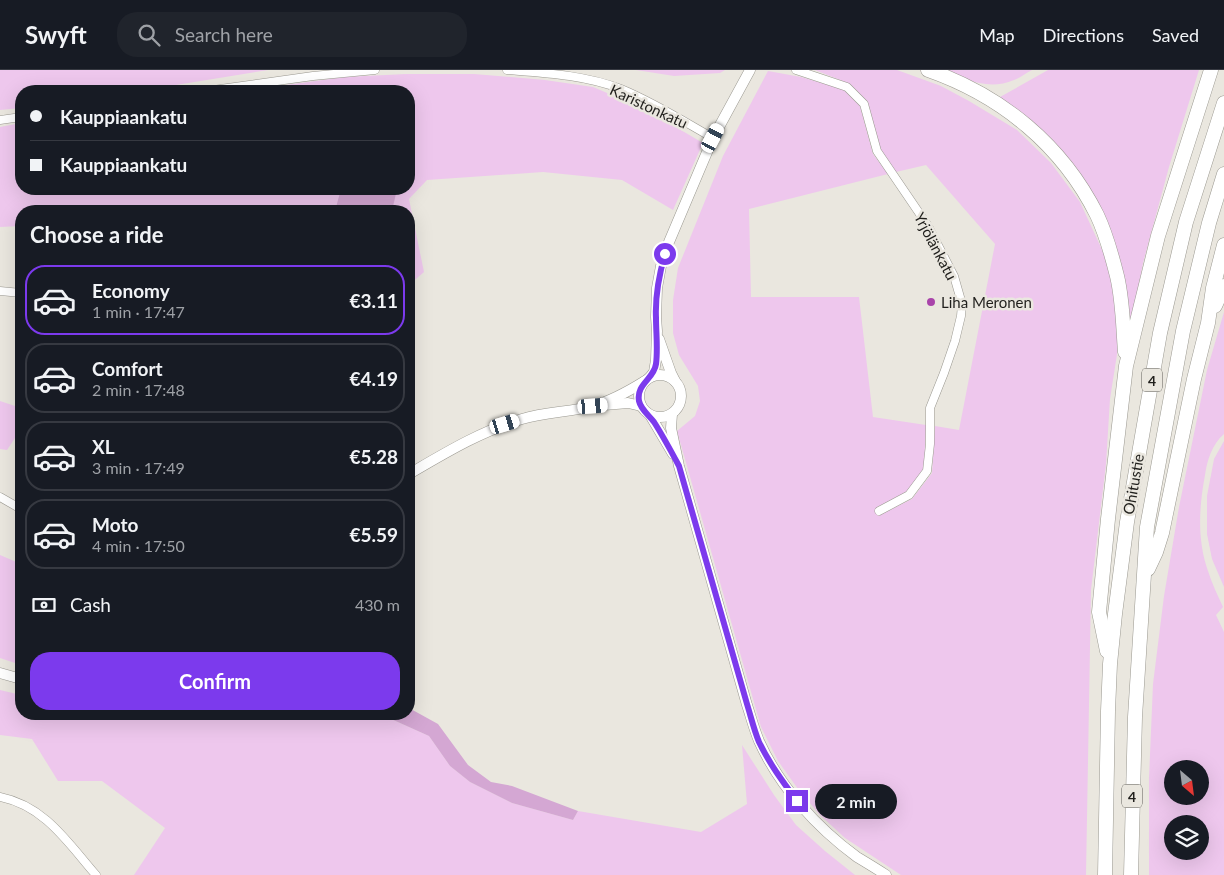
<!DOCTYPE html>
<meta charset="utf-8">
<style>
body{margin:0;font-family:Lato,sans-serif;background:#20242c;color:#f1f3f6;height:100vh;display:flex;flex-direction:column;font-size:19px;white-space:nowrap}
*{box-sizing:border-box;margin:0}
p{font-size:16px;color:#9ea1a6}
.icon{flex:none;width:28px;height:28px;fill:none;stroke:currentColor;stroke-width:2;stroke-linecap:round;stroke-linejoin:round}
.map{position:relative;flex:1;overflow:hidden}
.details{position:absolute;left:15px;top:135px;width:400px;height:515px;display:flex;flex-direction:column;background:#171b24;border-radius:20px;box-shadow:0 5px 20px #0002}
.details>*{flex:none}
.hud{position:absolute;left:15px;top:15px;width:400px;height:110px;border-radius:20px;box-shadow:0 5px 20px #0002;display:grid;align-content:center;height:110px;padding:0 15px;background:#171b24}
.needle{width:32px;rotate:152deg}
.fabs{position:absolute;left:1164px;top:690px;display:grid;gap:10px}
.fabs a{display:grid;place-items:center;width:45px;height:45px;border-radius:50%;background:#171b24;box-shadow:0 5px 20px #0002;font-size:25px}
.end{position:absolute;width:22px;height:22px;margin:-11px;border:6px solid #7c3aed;background:#fff;box-shadow:0 0 0 2px #fff}
.from{border-radius:50%}
.bubble{position:absolute;height:35px;border-radius:18px;background:#171b24;box-shadow:0 5px 20px #0002;font-size:16px;font-weight:700;line-height:35px;text-align:center}
.car{position:absolute;width:15px;height:30px;margin:-15px -8px;border-radius:6px;box-shadow:0 0 4px 1px #0007;background:linear-gradient(#fff 24%,#345 0 40%,#fff 0 76%,#345 0 86%,#fff 0)}
.hud b{display:flex;align-items:center;gap:18px;height:48px;font-size:19px}
.hud b+b{border-top:1px solid #363941}
.hud i{width:12px;height:12px;background:#f1f3f6}
ul{padding:0;list-style:none}
li{display:flex;align-items:center;gap:15px;height:70px;margin:0 10px 8px;padding:0 5px;border:2px solid #363941;border-radius:20px}
li div{flex:1}
li b{display:block;font-size:19px}
li em{font-style:normal;font-weight:700}
li.active{border-color:#7c3aed}
li>.icon{width:45px;height:45px;stroke-width:1.5}
h2{padding:0 15px;font-size:22px;line-height:60px}
.pay{display:flex;align-items:center;gap:12px;height:55px;padding:0 15px;font-size:19px}
.pay p{margin-inline-start:auto}
.button{display:flex;gap:10px;margin-top:auto;padding:10px 15px}
.button a{flex:1;height:58px;border-radius:20px;background:#7c3aed;color:#fff;font-size:20px;font-weight:700;line-height:58px;text-align:center}
header{display:flex;align-items:center;gap:30px;box-sizing:border-box;height:70px;padding:0 25px;background:#171b24;border-bottom:1px solid #363941}
header strong{font-size:24px}
nav{display:flex;gap:28px;margin-inline-start:auto;font-size:18px}
.search{width:350px;height:45px;background:#20242c;display:flex;align-items:center;gap:12px;box-sizing:border-box;padding:0 18px;border-radius:20px;color:#9ea1a6;font-size:19px}
.map>svg:first-child{display:block}
.green{fill:#eec7ed;fill-rule:evenodd}
.water{fill:#d4a7d3}
.lines{fill:none;stroke-linecap:round;stroke-linejoin:round}
.minor-casing{stroke:#9a9890;stroke-width:9}
.tertiary-casing{stroke:#9a9890;stroke-width:11}
.motorway-casing{stroke:#9a9890;stroke-width:15}
.minor{stroke:#fff;stroke-width:8}
.tertiary{stroke:#fff;stroke-width:10}
.motorway{stroke:#fff;stroke-width:14}
.route{stroke:#7c3aed;stroke-width:6}
.poi-dot{fill:#a944aa;stroke:#eae7df;stroke-width:2}
.labels{text-anchor:middle;dominant-baseline:central;stroke-width:5;stroke-linejoin:round;paint-order:stroke}
.shield{fill:#eae7df;stroke:#5d5b56;stroke-width:1}
.shield-label{font-size:14px;font-weight:bold;fill:#201f1c}
.street-label{font-size:15px;fill:#201f1c;stroke:#eae7df}
.poi-label{font-size:15px;fill:#201f1c;stroke:#eae7df;text-anchor:start}
</style>
<header>
<strong>Swyft</strong>
<div class="search"><svg class="icon" aria-label="search" viewBox="0 0 24 24"><circle cx="10" cy="10" r="6"/><path d="M15 15l6 6"/></svg>Search here</div>
<nav><a>Map</a><a>Directions</a><a>Saved</a></nav>
</header>
<div class="map">
<svg width="1224" height="805" viewBox="0 0 1224 805">
<rect width="100%" height="100%" fill="#eae7df"/>
<g class="green">
<polygon points="0,0 268,0 139,21 21,21 21,38 0,40"/>
<polygon points="636,0 725,0 720,3 674,6"/>
<polygon points="815,0 897,0 941,16 969,31 1017,60 1051,93 1080,132 1104,184 1114,220 1118,278 1110,329 1106,394 1091,520 1086,805 901,805 845,768 820,745 798,719 778,691 761,657 677,361 695,346 700,331 698,316 679,285 673,263 673,230 678,198 723,86 768,1 801,7 846,20 860,36 873,84 888,104 749,139 751,227 859,227 873,347 926,355 924,399 906,423 877,437 878,446 912,429 932,403 935,356 959,360 995,174 926,95 896,102 879,79 868,32 850,14"/>
<path d="M 941,0 L 1032,0 C 1026,3 1020,8 1014,10 C 988,21 965,9 941,0 Z"/>
<polygon points="1048,0 1199,0 1169,97 1143,193 1130,263 1126,215 1110,161 1086,115 1051,68 1000,27"/>
<polygon points="406,4 474,4 545,10 593,17 645,39 703,73 673,140 622,110 543,102 427,110 409,129 424,202 409,215 409,141 21,141 21,156 0,157 0,57 21,53 21,119 409,119 409,21 241,21 345,7"/>
<path d="M 1224,242 L 1224,364 C 1212,374 1207,391 1205,405 C 1199,437 1197,470 1208,501 C 1212,514 1218,526 1223,537 L 1216,545 L 1224,562 L 1224,805 L 1149,805 L 1149,708 L 1153,614 L 1164,526 L 1179,437 L 1207,300 ZM 1172,699 L 1200,699 L 1200,726 L 1172,726 ZM 1172,754 L 1200,754 L 1200,781 L 1172,781 Z"/>
<polygon points="0,331 21,338 21,359 7,380 0,379"/>
<polygon points="1224,371 1224,517 1212,489 1207,464 1207,426 1214,389"/>
<polygon points="0,485 21,494 21,595 0,588"/>
<polygon points="0,620 21,625 21,644 380,644 429,666 450,696 470,712 512,733 573,750 578,741 701,762 747,734 742,675 774,725 796,755 825,781 855,805 134,805 165,758 102,711 58,711 32,669 0,665"/>
</g>
<g class="water">
<polygon points="341,119 397,119 392,141 335,141"/>
<polygon points="409,638 438,654 468,695 491,712 512,716 578,741 573,750 512,733 470,712 450,696 429,666 380,644 409,644"/>
</g>
<g class="lines">
<g class="minor-casing">
<g id="minor">
<path d="M 507,0 C 545,3 585,5 621,19 C 653,32 683,51 713,68"/>
<polyline points="796,0 847,17 864,34 877,81 928,156 954,206 962,234 961,246 955,271 944,303 930,338 930,374 927,401 909,425 879,441"/>
<polyline points="206,21 313,6 375,0"/>
<polyline points="0,50 21,47"/>
<polyline points="0,221 21,223"/>
<polyline points="0,427 21,439"/>
<path d="M 0,727 C 45,736 68,773 96,805"/>
</g>
</g>
<g class="tertiary-casing">
<g id="tertiary">
<polyline points="659,269 671,303 675,311"/>
<circle cx="660" cy="326" r="21"/>
<polyline points="650,307 654,302 656,290 657,261 656,247 657,218 661,196 669,172 713,68 750,0"/>
<polyline points="604,335 628,333 641,336"/>
<path d="M 672,344 L 671,358 L 679,396 L 747,635 C 751,647 754,659 759,671 C 780,717 816,757 857,787 C 867,793 877,799 886,805"/>
<polyline points="650,345 673,384"/>
<path d="M 409,404 C 445,383 481,361 522,349 C 545,342 570,342 593,336 C 611,331 629,321 645,311"/>
<polyline points="0,603 21,609"/>
</g>
</g>
<g class="motorway-casing">
<g id="motorway">
<path d="M 928,0 C 1002,26 1062,75 1097,145 C 1106,164 1112,186 1117,206 C 1123,231 1123,257 1125,282"/>
<polyline points="1215,236 1224,216"/>
<polyline points="1148,499 1156,482 1162,463 1194,309 1208,253 1213,218 1224,175"/>
<polyline points="1107,581 1099,542 1108,449 1126,296 1158,166 1211,0"/>
<polyline points="1105,805 1108,641 1110,594 1115,544 1127,452 1160,263 1186,152 1224,33"/>
<polyline points="1131,805 1135,647 1147,457 1183,261 1209,153 1224,104"/>
</g>
</g>
<use href="#minor" class="minor"/>
<use href="#tertiary" class="tertiary"/>
<use href="#motorway" class="motorway"/>
</g>
<g class="lines">
<path class="route" d="M 665,184 C 659,205 655,227 656,248 C 656,263 658,279 656,294 C 654,309 636,314 639,331 C 641,340 649,345 654,352 C 663,366 671,381 679,396 L 747,634 C 751,647 754,660 759,672 C 769,693 783,712 797,731"/>
</g>
<circle class="poi-dot" cx="931" cy="232" r="5"/>
<g class="labels">
<g class="shield">
<rect x="1142" y="298.5" width="20" height="23" rx="4"/>
<rect x="1122" y="714.5" width="20" height="23" rx="4"/>
</g>
<g class="shield-label">
<text x="1152" y="310">4</text>
<text x="1132" y="726">4</text>
</g>
<g class="street-label">
<text transform="translate(649 36) rotate(25)">Karistonkatu</text>
<text transform="translate(936 176) rotate(62)">Yrjölänkatu</text>
<text transform="translate(1133 414) rotate(-80)">Ohitustie</text>
</g>
<g class="poi-label">
<text x="941" y="232">Liha Meronen</text>
</g>
</g>
</svg>
<div class="fabs">
<a><svg class="needle" viewBox="-14 -14 28 28"><path d="M0-13l5 13h-10z" fill="#e53935"/><path d="M0 13l5-13h-10z" fill="#9ea1a6"/></svg></a>
<a><svg class="icon" aria-label="layers" viewBox="0 0 24 24"><path d="M12 4l9 5-9 5-9-5zM3 14l9 5 9-5"/></svg></a>
</div>
<i class="end from" style="left:665px;top:184px"></i>
<i class="end" style="left:797px;top:731px"></i>
<div class="bubble" style="left:815px;top:714px;width:82px">2 min</div>
<i class="car" style="left:713px;top:68px;rotate:28deg"></i>
<i class="car" style="left:593px;top:336px;rotate:86deg"></i>
<i class="car" style="left:505px;top:354px;rotate:73deg"></i>
<div class="hud">
<b><i class="from"></i>Kauppiaankatu</b>
<b><i></i>Kauppiaankatu</b>
</div>
<section class="details">
<h2>Choose a ride</h2>
<ul>
<li class="active"><svg class="icon" aria-label="car" viewBox="0 0 24 24"><path d="M5 17H2v-5l4-1 3-4h7l3 4 3 1v5h-3M9 17h6M6 11h13"/><circle cx="7" cy="17" r="2"/><circle cx="17" cy="17" r="2"/></svg><div><b>Economy</b><p>1 min · 17:47</p></div><em>€3.11</em></li>
<li><svg class="icon" aria-label="car" viewBox="0 0 24 24"><path d="M5 17H2v-5l4-1 3-4h7l3 4 3 1v5h-3M9 17h6M6 11h13"/><circle cx="7" cy="17" r="2"/><circle cx="17" cy="17" r="2"/></svg><div><b>Comfort</b><p>2 min · 17:48</p></div><em>€4.19</em></li>
<li><svg class="icon" aria-label="car" viewBox="0 0 24 24"><path d="M5 17H2v-5l4-1 3-4h7l3 4 3 1v5h-3M9 17h6M6 11h13"/><circle cx="7" cy="17" r="2"/><circle cx="17" cy="17" r="2"/></svg><div><b>XL</b><p>3 min · 17:49</p></div><em>€5.28</em></li>
<li><svg class="icon" aria-label="car" viewBox="0 0 24 24"><path d="M5 17H2v-5l4-1 3-4h7l3 4 3 1v5h-3M9 17h6M6 11h13"/><circle cx="7" cy="17" r="2"/><circle cx="17" cy="17" r="2"/></svg><div><b>Moto</b><p>4 min · 17:50</p></div><em>€5.59</em></li>
</ul>
<div class="pay"><svg class="icon" aria-label="cash" viewBox="0 0 24 24"><path d="M3 7h18v10H3z"/><circle cx="12" cy="12" r="2"/></svg>Cash<p>430 m</p></div>
<div class="button"><a>Confirm</a></div>
</section>
</div>
